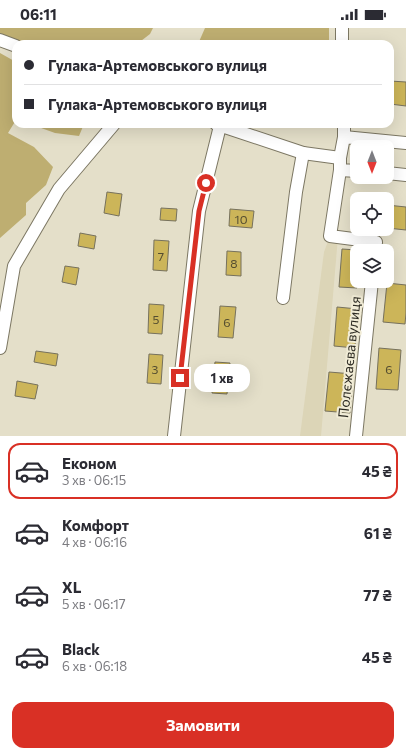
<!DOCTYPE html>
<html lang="uk">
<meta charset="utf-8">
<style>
body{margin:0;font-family:Commissioner,sans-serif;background:#f7f7f7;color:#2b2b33;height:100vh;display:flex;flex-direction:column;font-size:15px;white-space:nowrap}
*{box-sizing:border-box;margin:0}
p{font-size:13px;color:#7c7c81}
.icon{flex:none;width:22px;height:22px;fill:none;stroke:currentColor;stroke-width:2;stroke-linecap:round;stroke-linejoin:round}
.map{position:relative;height:408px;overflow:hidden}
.sheet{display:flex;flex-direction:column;background:#fff;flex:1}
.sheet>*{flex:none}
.top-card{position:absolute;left:12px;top:12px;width:382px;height:88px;border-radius:12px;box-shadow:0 4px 16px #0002;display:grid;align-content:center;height:88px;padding:0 12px;background:#fff}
.needle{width:26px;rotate:180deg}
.controls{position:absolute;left:350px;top:112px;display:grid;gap:8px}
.controls a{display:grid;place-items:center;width:44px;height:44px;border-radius:8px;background:#fff;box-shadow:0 4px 16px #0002;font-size:20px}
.end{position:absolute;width:18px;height:18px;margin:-9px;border:5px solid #d93025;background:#fff;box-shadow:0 0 0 2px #fff}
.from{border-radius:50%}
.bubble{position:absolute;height:28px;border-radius:12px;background:#fff;box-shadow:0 4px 16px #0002;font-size:13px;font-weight:700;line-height:28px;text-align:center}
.top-card b{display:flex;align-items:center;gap:14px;height:38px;font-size:15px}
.top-card b+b{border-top:1px solid #e1e1e2}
.top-card i{width:10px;height:10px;background:#2b2b33}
ul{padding:7px 0 0;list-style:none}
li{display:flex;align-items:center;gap:12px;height:56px;margin:0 8px 6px;padding:0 4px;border:2px solid transparent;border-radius:12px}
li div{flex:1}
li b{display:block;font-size:15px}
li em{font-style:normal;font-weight:700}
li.active{border-color:#d93025}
li>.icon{width:36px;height:36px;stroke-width:1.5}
.cta{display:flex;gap:8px;margin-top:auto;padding:8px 12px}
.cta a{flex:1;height:46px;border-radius:12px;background:#d93025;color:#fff;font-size:16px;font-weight:700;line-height:46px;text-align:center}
.status{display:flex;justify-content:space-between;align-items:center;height:28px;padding:0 20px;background:#fff;direction:ltr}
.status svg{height:11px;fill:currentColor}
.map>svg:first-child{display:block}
.built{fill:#dcd5b7}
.green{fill:#beae71}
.building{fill:#ccb559;stroke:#76715d}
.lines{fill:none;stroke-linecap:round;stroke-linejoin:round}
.minor-casing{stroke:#7c7763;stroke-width:14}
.minor{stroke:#fff;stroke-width:12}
.route{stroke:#d93025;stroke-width:5}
.labels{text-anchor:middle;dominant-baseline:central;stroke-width:4;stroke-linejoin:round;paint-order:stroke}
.number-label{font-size:12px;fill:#544d30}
.street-label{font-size:14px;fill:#2c2a22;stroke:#f1ecd6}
</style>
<div class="status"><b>06:11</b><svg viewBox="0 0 49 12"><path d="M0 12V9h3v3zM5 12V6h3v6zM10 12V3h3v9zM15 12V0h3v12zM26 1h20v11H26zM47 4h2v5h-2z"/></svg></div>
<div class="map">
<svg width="406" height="408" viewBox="0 0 406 408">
<rect width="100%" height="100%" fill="#e4dfc9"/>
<polygon class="built" points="330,208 338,209 321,408 300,408 324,224"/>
<g class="green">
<polygon points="0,0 153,0 150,6 137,16 16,16 0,12"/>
<polygon points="205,0 329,0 329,16 198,16"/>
<polygon points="0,25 16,34 16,92 8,105 34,119 53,139 46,157 26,175 26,187 0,210"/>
<polygon points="30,96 84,96 79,108 55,105"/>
</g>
<g class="building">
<polygon points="390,53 406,54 406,78 390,76"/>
<polygon points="107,164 122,166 119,188 104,185"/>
<polygon points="387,177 406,179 406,202 387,200"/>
<polygon points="161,180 177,181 176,193 160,192"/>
<polygon points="230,181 254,183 252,200 229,198"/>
<polygon points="80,205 96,208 94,221 78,218"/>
<polygon points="154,212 169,213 167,243 153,242"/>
<polygon points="342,221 357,222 357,260 339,259"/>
<polygon points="227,223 241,224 241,248 226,247"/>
<polygon points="65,238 79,240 76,257 62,254"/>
<polygon points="387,255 406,257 406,285 405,296 383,294"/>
<polygon points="149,276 164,277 162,306 148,305"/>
<polygon points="220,278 236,279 233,310 218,309"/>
<polygon points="337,279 358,281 355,320 334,318"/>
<polygon points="379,320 401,322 398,362 376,361"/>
<polygon points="36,323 58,326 56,338 34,334"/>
<polygon points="149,326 163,327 161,356 147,355"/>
<polygon points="215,334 230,335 227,366 212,365"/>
<polygon points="329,344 353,346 350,385 325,383"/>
<polygon points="17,353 38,357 35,371 15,368"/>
</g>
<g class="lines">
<g class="minor-casing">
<g id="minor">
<polyline points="342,0 342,16"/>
<polyline points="0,12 16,18"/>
<polyline points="216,96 303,125 340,130"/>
<polyline points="344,96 344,109"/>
<polyline points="340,142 330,208 376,214 375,223"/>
<polyline points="357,143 340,142 340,130 344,109 406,115"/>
<polyline points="387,145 406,147"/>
<polyline points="283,270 296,164 303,125"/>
<polyline points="0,320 14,238 59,161 114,96"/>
<polyline points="174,408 199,183 220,98"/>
<polyline points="356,408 372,253"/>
</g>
</g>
<use href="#minor" class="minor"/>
</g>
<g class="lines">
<polyline class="route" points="180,350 199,183 206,155"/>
</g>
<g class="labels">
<g class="number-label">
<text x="241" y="191">10</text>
<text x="161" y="228">7</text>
<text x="234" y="235">8</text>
<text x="156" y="291">5</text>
<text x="227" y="294">6</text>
<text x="155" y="341">3</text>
<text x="389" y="341">6</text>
</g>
<g class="street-label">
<text transform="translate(349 329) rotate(-84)">Полєжаєва вулиця</text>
</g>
</g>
</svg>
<div class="controls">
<a><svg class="needle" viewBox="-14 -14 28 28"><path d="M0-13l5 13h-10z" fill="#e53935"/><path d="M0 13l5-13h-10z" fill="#7c7c81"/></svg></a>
<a><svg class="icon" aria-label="locate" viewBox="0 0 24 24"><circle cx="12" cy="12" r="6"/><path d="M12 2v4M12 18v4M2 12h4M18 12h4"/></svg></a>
<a><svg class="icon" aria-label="layers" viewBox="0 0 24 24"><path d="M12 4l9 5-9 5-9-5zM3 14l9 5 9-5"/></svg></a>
</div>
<i class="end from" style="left:206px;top:155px"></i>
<i class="end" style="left:180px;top:350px"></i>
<div class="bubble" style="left:194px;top:336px;width:56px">1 хв</div>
<div class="top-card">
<b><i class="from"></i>Гулака-Артемовського вулиця</b>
<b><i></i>Гулака-Артемовського вулиця</b>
</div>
</div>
<section class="sheet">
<ul>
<li class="active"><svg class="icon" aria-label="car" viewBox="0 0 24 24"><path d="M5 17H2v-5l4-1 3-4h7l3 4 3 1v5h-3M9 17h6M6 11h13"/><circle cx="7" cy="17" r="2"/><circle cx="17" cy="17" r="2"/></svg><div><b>Економ</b><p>3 хв · 06:15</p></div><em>45 ₴</em></li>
<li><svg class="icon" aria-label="car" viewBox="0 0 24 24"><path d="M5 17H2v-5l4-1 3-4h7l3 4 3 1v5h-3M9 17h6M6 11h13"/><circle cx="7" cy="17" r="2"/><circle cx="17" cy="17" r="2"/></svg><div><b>Комфорт</b><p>4 хв · 06:16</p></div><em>61 ₴</em></li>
<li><svg class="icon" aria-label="car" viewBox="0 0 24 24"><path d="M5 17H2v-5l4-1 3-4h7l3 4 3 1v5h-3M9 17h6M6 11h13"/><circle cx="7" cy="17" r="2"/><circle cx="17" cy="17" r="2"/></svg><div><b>XL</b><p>5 хв · 06:17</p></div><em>77 ₴</em></li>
<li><svg class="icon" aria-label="car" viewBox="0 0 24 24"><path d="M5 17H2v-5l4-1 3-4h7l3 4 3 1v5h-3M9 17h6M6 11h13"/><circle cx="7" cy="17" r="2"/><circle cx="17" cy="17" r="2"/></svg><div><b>Black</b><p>6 хв · 06:18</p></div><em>45 ₴</em></li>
</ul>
<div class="cta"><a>Замовити</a></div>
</section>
